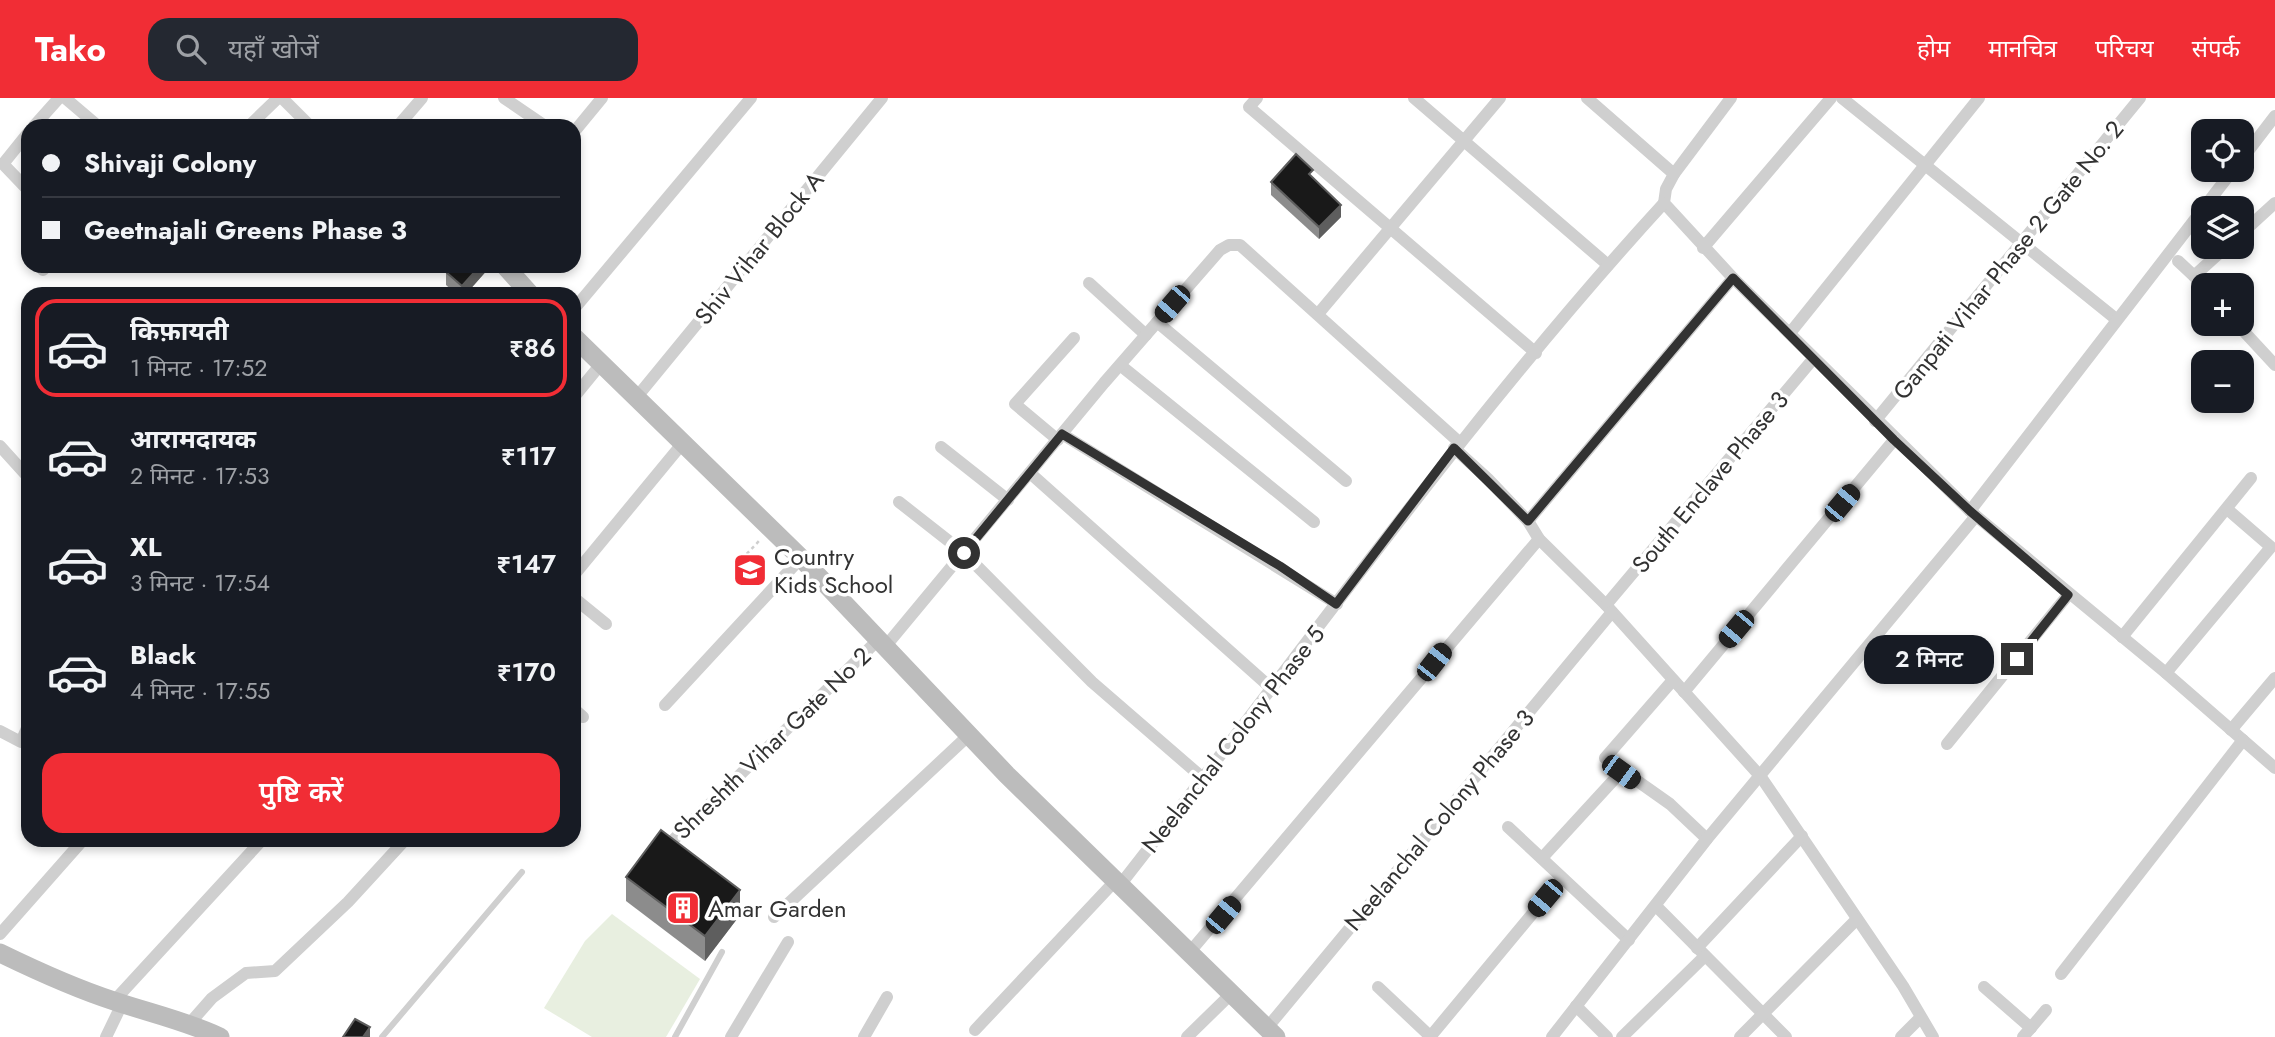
<!DOCTYPE html>
<html lang="hi">
<meta charset="utf-8">
<style>
body{margin:0;font-family:Jost,"Noto Sans Devanagari",sans-serif;background:#242831;color:#f1f3f6;height:100vh;display:flex;flex-direction:column;font-size:26px;white-space:nowrap}
*{box-sizing:border-box;margin:0}
p{font-size:23px;color:#9ea1a6}
.icon{flex:none;width:38px;height:38px;fill:none;stroke:currentColor;stroke-width:2;stroke-linecap:round;stroke-linejoin:round}
.map{position:relative;flex:1;overflow:hidden}
.side{position:absolute;left:21px;top:189px;width:560px;height:560px;display:flex;flex-direction:column;background:#171b24;border-radius:21px;box-shadow:0 4px 10px #0003}
.side>*{flex:none}
.top-card{position:absolute;left:21px;top:21px;width:560px;height:154px;border-radius:21px;box-shadow:0 4px 10px #0003;display:grid;align-content:center;height:154px;padding:0 21px;background:#171b24}
.buttons{position:absolute;left:2191px;top:21px;display:grid;gap:14px}
.buttons a{display:grid;place-items:center;width:63px;height:63px;border-radius:14px;background:#171b24;box-shadow:0 4px 10px #0003;font-size:35px}
.end{position:absolute;width:32px;height:32px;margin:-16px;border:9px solid #323232;background:#fff;box-shadow:0 0 0 4px #fff}
.from{border-radius:50%}
.bubble{position:absolute;height:49px;border-radius:21px;background:#171b24;box-shadow:0 4px 10px #0003;font-size:23px;font-weight:600;line-height:49px;text-align:center}
.car{position:absolute;width:21px;height:42px;margin:-21px -10px;border-radius:9px;box-shadow:0 0 5px 2px #0007;background:linear-gradient(#222 24%,#8ab4d8 0 40%,#222 0 76%,#8ab4d8 0 86%,#222 0)}
.top-card b{display:flex;align-items:center;gap:24px;height:66px;font-size:26px}
.top-card b+b{border-top:2px solid #363941}
.top-card i{width:18px;height:18px;background:#f1f3f6}
ul{padding:12px 0 0;list-style:none}
li{display:flex;align-items:center;gap:21px;height:98px;margin:0 14px 10px;padding:0 7px;border:4px solid transparent;border-radius:21px}
li div{flex:1}
li b{display:block;font-size:26px}
li em{font-style:normal;font-weight:600}
li.active{border-color:#f12d35}
li>.icon{width:63px;height:63px;stroke-width:1.5}
.primary-button{display:flex;gap:14px;margin-top:auto;padding:14px 21px}
.primary-button a{flex:1;height:80px;border-radius:21px;background:#f12d35;color:#fff;font-size:28px;font-weight:600;line-height:80px;text-align:center}
header{display:flex;align-items:center;gap:42px;box-sizing:border-box;height:98px;padding:0 35px;background:#f12d35;color:#fff}
header strong{font-size:33px}
nav{display:flex;gap:38px;margin-inline-start:auto;font-size:24px}
.search{width:490px;height:63px;background:#242831;display:flex;align-items:center;gap:18px;box-sizing:border-box;padding:0 24px;border-radius:21px;color:#9ea1a6;font-size:26px}
.map>svg:first-child{display:block}
.green{fill:#e8efe0}
.lines{fill:none;stroke-linecap:round;stroke-linejoin:round}
.path{stroke:#cfcfcf;stroke-width:2.5;stroke-dasharray:3.5 3.5;stroke-linecap:butt}
.lane{stroke:#cfcfcf;stroke-width:6}
.street{stroke:#cfcfcf;stroke-width:12}
.secondary{stroke:#bcbcbc;stroke-width:19}
.wall{fill:#8c8c8c}
.shaded-wall{fill:#5e5e5e}
.building{fill:#191919;stroke:#5e5e5e;stroke-width:2}
.route{stroke:#323232;stroke-width:9}
.labels{text-anchor:middle;dominant-baseline:central;stroke-width:7;stroke-linejoin:round;paint-order:stroke}
.street-label{font-size:24px;fill:#323232;stroke:#fff}
.poi-label{font-size:24px;fill:#323232;stroke:#fff;text-anchor:start}
</style>
<header>
<strong>Tako</strong>
<div class="search"><svg class="icon" aria-label="search" viewBox="0 0 24 24"><circle cx="10" cy="10" r="6"/><path d="M15 15l6 6"/></svg>यहाँ खोजें</div>
<nav><a>होम</a><a>मानचित्र</a><a>परिचय</a><a>संपर्क</a></nav>
</header>
<div class="map">
<svg width="2275" height="939" viewBox="0 0 2275 939">
<rect width="100%" height="100%" fill="#fff"/>
<polygon class="green" points="612,816 700,881 666,939 592,939 544,910 585,843"/>
<g class="lines">
<polyline class="path" points="737,466 759,443"/>
<g class="lane">
<polyline points="382,939 522,774"/>
<polyline points="675,939 722,854"/>
</g>
<g class="street">
<polyline points="65,0 98,28"/>
<polyline points="282,0 310,28"/>
<polyline points="504,0 545,28"/>
<polyline points="1257,0 1249,9 1536,255"/>
<polyline points="1414,0 1608,167"/>
<polyline points="1587,0 1674,76 1666,91 1664,105 1733,180 1970,413 2166,575 2275,670"/>
<polyline points="1842,0 2116,221"/>
<polyline points="34,28 59,0"/>
<polyline points="249,28 278,0"/>
<polyline points="398,28 422,0"/>
<polyline points="574,34 602,0"/>
<polyline points="28,35 3,66 28,92"/>
<polyline points="2242,61 2275,18"/>
<polyline points="1674,76 1731,0"/>
<polyline points="2242,135 2275,105"/>
<polyline points="1703,150 1831,0"/>
<polyline points="2178,163 2194,178"/>
<polyline points="43,172 47,168"/>
<polyline points="1089,185 1146,237"/>
<polyline points="2203,189 2194,178 2226,149"/>
<polyline points="574,211 751,0"/>
<polyline points="1318,216 1500,0"/>
<polyline points="1157,224 1346,383"/>
<polyline points="2237,226 2275,267"/>
<polyline points="1790,235 1979,0"/>
<polyline points="1120,267 1314,424"/>
<polyline points="574,299 601,266"/>
<polyline points="636,300 882,0"/>
<polyline points="1875,323 2140,0"/>
<polyline points="1062,336 1337,506"/>
<polyline points="1058,342 1015,306 1074,240"/>
<polyline points="0,348 28,379"/>
<polyline points="941,349 1008,402"/>
<polyline points="1454,350 1488,381 1528,423 1539,441 1606,507 1761,679 1903,888 1933,939"/>
<polyline points="1030,375 1271,590"/>
<polyline points="899,404 964,455 1092,584 1204,681"/>
<polyline points="1970,413 2233,72"/>
<polyline points="1528,423 1733,180"/>
<polyline points="574,477 682,346"/>
<polyline points="574,500 606,526"/>
<polyline points="1606,507 1814,260"/>
<polyline points="2122,539 2251,380"/>
<polyline points="885,549 1104,285 1220,152 1229,147 1240,147 1459,344"/>
<polyline points="2166,575 2271,449 2227,411"/>
<polyline points="1673,582 1605,660 1670,706 1707,741"/>
<polyline points="1684,594 1894,342"/>
<polyline points="665,607 801,460"/>
<polyline points="574,611 583,619"/>
<polyline points="2231,632 2275,580"/>
<polyline points="0,633 21,644 28,628"/>
<polyline points="1947,646 2068,497"/>
<polyline points="1508,729 1629,842"/>
<polyline points="667,748 878,542"/>
<polyline points="1542,760 1621,674"/>
<path d="M 1120,787 C 1300,558 1467,320 1664,105"/>
<polyline points="1656,808 1786,939"/>
<polyline points="774,819 969,637"/>
<polyline points="0,836 83,742"/>
<polyline points="1697,850 1802,738"/>
<polyline points="1189,855 1539,441"/>
<polyline points="2061,876 2243,642"/>
<polyline points="1378,889 1431,939"/>
<polyline points="1984,889 2031,930"/>
<polyline points="114,903 262,742"/>
<polyline points="1576,908 1607,939"/>
<polyline points="190,925 212,900 246,875 275,873 348,804 405,742"/>
<polyline points="1267,930 1612,514"/>
<polyline points="975,932 1116,782"/>
<polyline points="106,939 122,906"/>
<polyline points="731,939 788,844"/>
<polyline points="864,939 887,899"/>
<polyline points="1187,939 1231,896"/>
<polyline points="1430,939 1562,780"/>
<polyline points="1552,939 1707,741 1976,418"/>
<polyline points="1622,939 1705,858"/>
<polyline points="1740,939 1857,821"/>
<polyline points="1901,939 1920,920"/>
<polyline points="2023,939 2046,912"/>
</g>
<g class="secondary">
<polyline points="505,168 530,196"/>
<polyline points="574,239 801,460 1007,677 1276,939"/>
<path d="M 0,855 C 37,873 74,890 114,903 C 150,915 186,923 220,939"/>
</g>
</g>
<g class="wall">
<polygon points="1313,79 1341,119 1319,141 1271,97 1271,84"/>
<polygon points="489,168 489,170 466,196 456,196 446,187 446,174"/>
<polygon points="626,779 740,817 705,863 626,803"/>
</g>
<g class="shaded-wall">
<polygon points="1341,107 1341,119 1319,141 1319,129"/>
<polygon points="480,168 489,168 489,170 466,196 462,196 462,188"/>
<polygon points="740,792 740,817 705,863 705,838"/>
<polygon points="370,929 370,939 363,939"/>
</g>
<g class="building">
<polygon points="1296,56 1313,72 1309,76 1341,107 1319,129 1271,84"/>
<polygon points="452,168 480,168 462,188 446,174"/>
<polygon points="661,732 740,792 705,838 626,779"/>
<polygon points="355,921 370,929 363,939 343,939"/>
</g>
<g class="lines">
<polyline class="route" points="964,455 1062,336 1280,468 1336,506 1454,350 1528,423 1733,180 1894,342 1970,413 2068,497 2017,561"/>
</g>
<defs>
<g id="school-square" transform="scale(1.75)"><rect x="-9" y="-9" width="18" height="18" rx="4" fill="#f12d35" stroke="#fff"/><path d="M0-5L7-2L0 1L-7-2ZM-4 1L0 2.5L4 1V4Q0 6-4 4Z" fill="#fff"/></g>
<g id="building-square" transform="scale(1.75)"><rect x="-9" y="-9" width="18" height="18" rx="4" fill="#f12d35" stroke="#fff"/><path d="M-4-6H4V6H1V3H-1V6H-4ZM-2.5-4.3h1.7v1.8h-1.7ZM.8-4.3h1.7v1.8H.8ZM-2.5-1h1.7V.8h-1.7ZM.8-1h1.7V.8H.8Z" fill="#fff"/></g>
</defs>
<g fill-rule="evenodd">
<use href="#school-square" x="750" y="472"/>
<use href="#building-square" x="683" y="810"/>
</g>
<g class="labels">
<g class="street-label">
<text transform="translate(759 150) rotate(-51)">Shiv Vihar Block A</text>
<text transform="translate(2008 162) rotate(-51)">Ganpati Vihar Phase 2 Gate No. 2</text>
<text transform="translate(1710 384) rotate(-50)">South Enclave Phase 3</text>
<text transform="translate(1233 641) rotate(-52)">Neelanchal Colony Phase 5</text>
<text transform="translate(772 645) rotate(-44)">Shreshth Vihar Gate No 2</text>
<text transform="translate(1439 722) rotate(-50)">Neelanchal Colony Phase 3</text>
</g>
<g class="poi-label">
<text x="774" y="458">Country<tspan x="774" dy="28">Kids School</tspan></text>
<text x="708" y="810">Amar Garden</text>
</g>
</g>
</svg>
<div class="buttons">
<a><svg class="icon" aria-label="locate" viewBox="0 0 24 24"><circle cx="12" cy="12" r="6"/><path d="M12 2v4M12 18v4M2 12h4M18 12h4"/></svg></a>
<a><svg class="icon" aria-label="layers" viewBox="0 0 24 24"><path d="M12 4l9 5-9 5-9-5zM3 14l9 5 9-5"/></svg></a>
<a>+</a>
<a>−</a>
</div>
<i class="end from" style="left:964px;top:455px"></i>
<i class="end" style="left:2017px;top:561px"></i>
<div class="bubble" style="left:1864px;top:537px;width:130px">2 मिनट</div>
<i class="car" style="left:1172px;top:206px;rotate:221deg"></i>
<i class="car" style="left:1842px;top:405px;rotate:40deg"></i>
<i class="car" style="left:1736px;top:531px;rotate:220deg"></i>
<i class="car" style="left:1434px;top:564px;rotate:38deg"></i>
<i class="car" style="left:1621px;top:674px;rotate:126deg"></i>
<i class="car" style="left:1545px;top:800px;rotate:220deg"></i>
<i class="car" style="left:1223px;top:817px;rotate:40deg"></i>
<div class="top-card">
<b><i class="from"></i>Shivaji Colony</b>
<b><i></i>Geetnajali Greens Phase 3</b>
</div>
<section class="side">
<ul>
<li class="active"><svg class="icon" aria-label="car" viewBox="0 0 24 24"><path d="M5 17H2v-5l4-1 3-4h7l3 4 3 1v5h-3M9 17h6M6 11h13"/><circle cx="7" cy="17" r="2"/><circle cx="17" cy="17" r="2"/></svg><div><b>किफ़ायती</b><p>1 मिनट · 17:52</p></div><em>₹86</em></li>
<li><svg class="icon" aria-label="car" viewBox="0 0 24 24"><path d="M5 17H2v-5l4-1 3-4h7l3 4 3 1v5h-3M9 17h6M6 11h13"/><circle cx="7" cy="17" r="2"/><circle cx="17" cy="17" r="2"/></svg><div><b>आरामदायक</b><p>2 मिनट · 17:53</p></div><em>₹117</em></li>
<li><svg class="icon" aria-label="car" viewBox="0 0 24 24"><path d="M5 17H2v-5l4-1 3-4h7l3 4 3 1v5h-3M9 17h6M6 11h13"/><circle cx="7" cy="17" r="2"/><circle cx="17" cy="17" r="2"/></svg><div><b>XL</b><p>3 मिनट · 17:54</p></div><em>₹147</em></li>
<li><svg class="icon" aria-label="car" viewBox="0 0 24 24"><path d="M5 17H2v-5l4-1 3-4h7l3 4 3 1v5h-3M9 17h6M6 11h13"/><circle cx="7" cy="17" r="2"/><circle cx="17" cy="17" r="2"/></svg><div><b>Black</b><p>4 मिनट · 17:55</p></div><em>₹170</em></li>
</ul>
<div class="primary-button"><a>पुष्टि करें</a></div>
</section>
</div>
